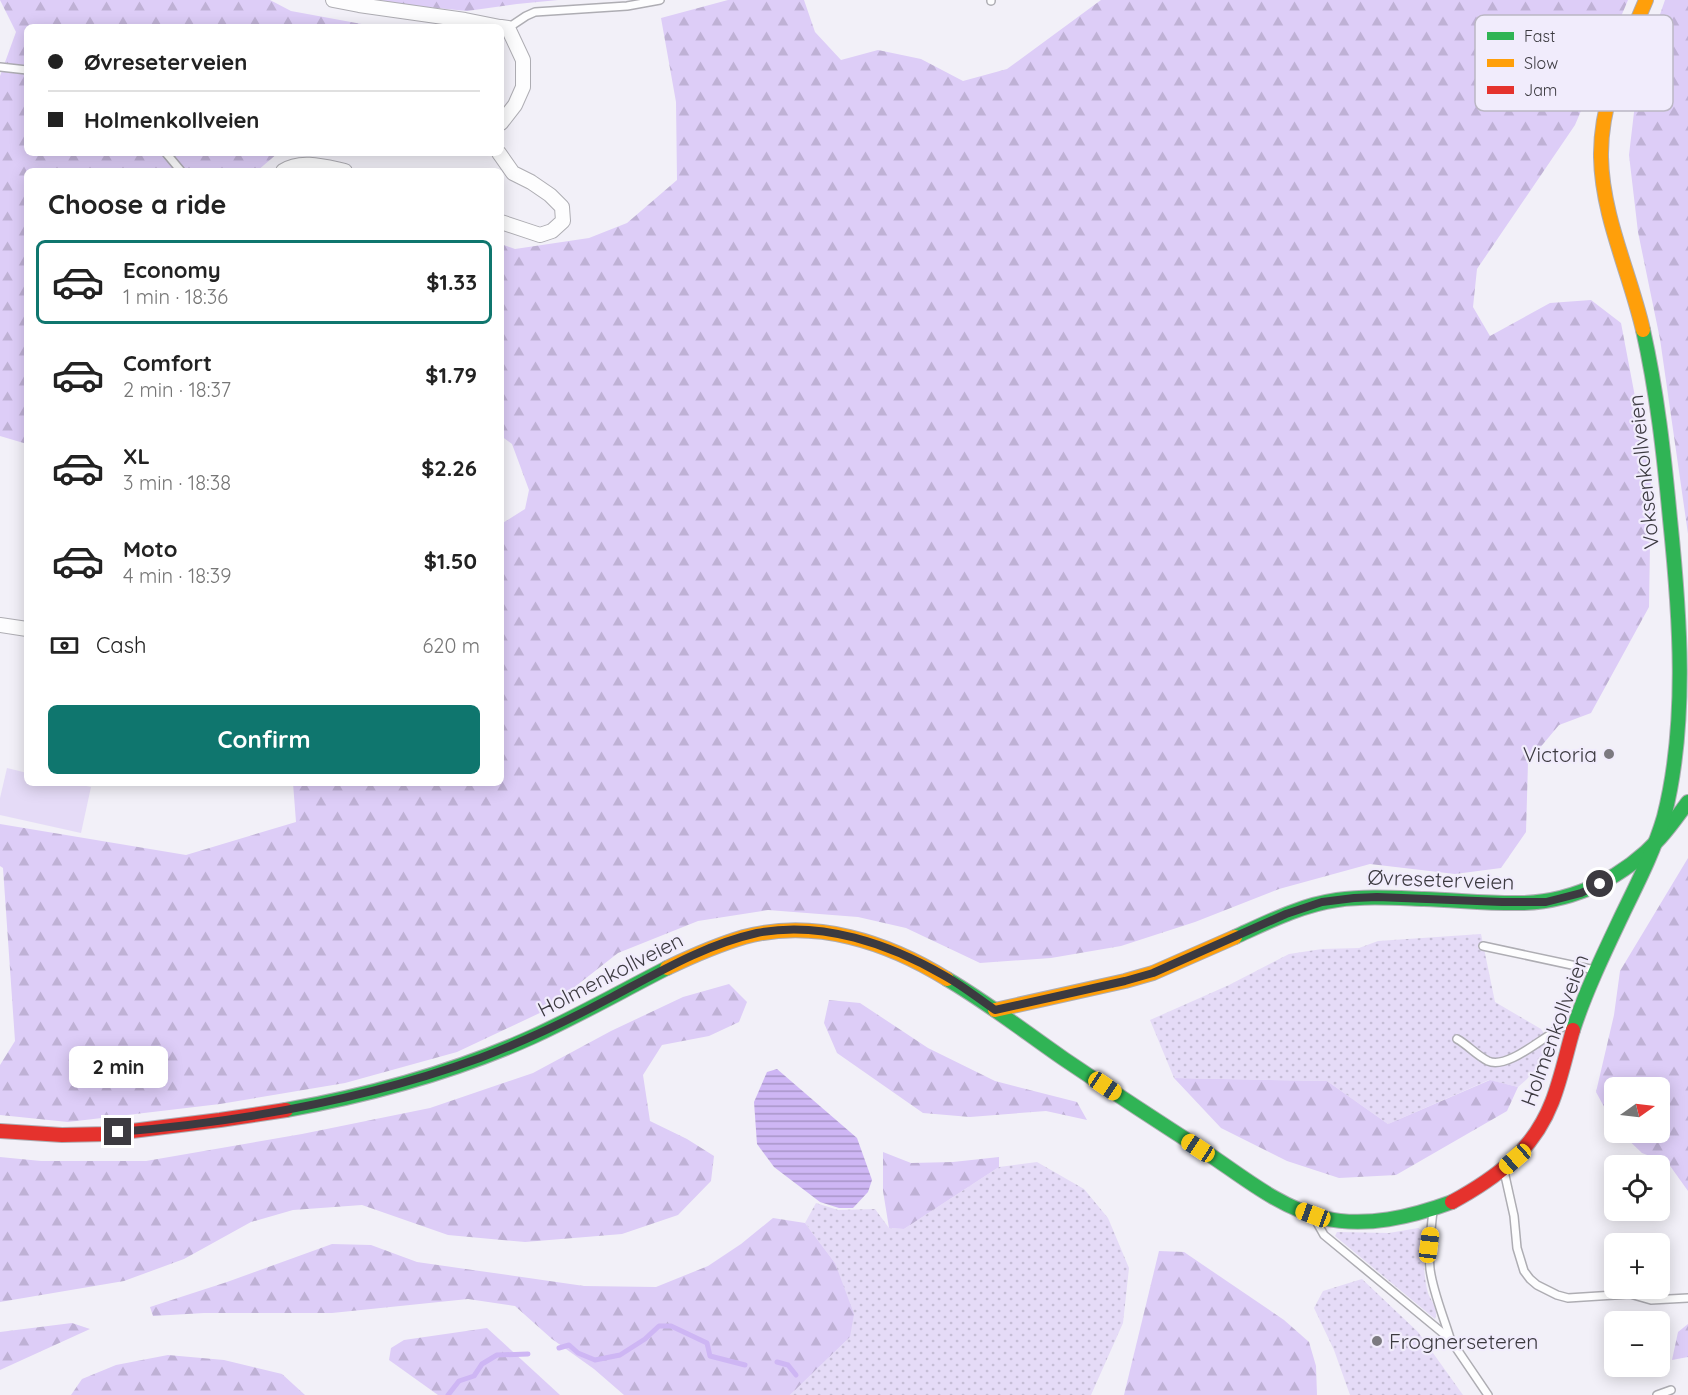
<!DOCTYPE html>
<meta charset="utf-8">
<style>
body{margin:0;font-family:Quicksand,sans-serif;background:#f6f6f6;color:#222;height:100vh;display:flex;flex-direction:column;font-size:22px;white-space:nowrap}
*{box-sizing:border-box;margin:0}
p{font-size:20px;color:#767676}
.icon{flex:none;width:33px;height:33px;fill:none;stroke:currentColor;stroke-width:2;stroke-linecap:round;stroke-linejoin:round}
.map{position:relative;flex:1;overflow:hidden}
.panel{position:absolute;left:24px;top:168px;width:480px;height:618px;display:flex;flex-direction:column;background:#fff;border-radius:9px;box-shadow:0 3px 15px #0003}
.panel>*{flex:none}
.guide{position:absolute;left:24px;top:24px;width:480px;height:132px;border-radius:9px;box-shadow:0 3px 15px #0003;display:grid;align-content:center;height:132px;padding:0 24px;background:#fff}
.needle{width:39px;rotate:76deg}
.tools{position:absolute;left:1604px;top:1077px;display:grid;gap:12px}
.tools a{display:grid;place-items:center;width:66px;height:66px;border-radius:9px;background:#fff;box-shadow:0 3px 15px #0003;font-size:30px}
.end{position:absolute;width:27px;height:27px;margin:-14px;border:8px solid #3c3a40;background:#fff;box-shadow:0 0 0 3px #fff}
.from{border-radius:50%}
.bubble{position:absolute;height:42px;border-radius:9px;background:#fff;box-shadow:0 3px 15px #0003;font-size:20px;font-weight:700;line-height:42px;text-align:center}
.car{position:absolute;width:18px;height:36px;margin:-18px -9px;border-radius:8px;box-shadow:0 0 4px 2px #0007;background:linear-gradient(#f5c518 24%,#345 0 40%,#f5c518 0 76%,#345 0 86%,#f5c518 0)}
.guide b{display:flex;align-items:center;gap:21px;height:57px;font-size:22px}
.guide b+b{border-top:2px solid #e0e0e0}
.guide i{width:15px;height:15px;background:#222}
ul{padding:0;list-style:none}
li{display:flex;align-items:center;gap:18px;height:84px;margin:0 12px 9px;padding:0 12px;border:3px solid transparent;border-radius:9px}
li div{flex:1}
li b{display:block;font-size:22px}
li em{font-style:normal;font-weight:700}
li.on{border-color:#0f766e}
li>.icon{width:54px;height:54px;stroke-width:1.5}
h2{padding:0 24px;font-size:27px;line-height:72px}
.pay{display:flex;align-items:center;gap:15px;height:66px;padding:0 24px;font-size:22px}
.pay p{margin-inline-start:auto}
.primary-button{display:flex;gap:12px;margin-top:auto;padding:12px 24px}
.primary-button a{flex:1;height:69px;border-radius:9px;background:#0f766e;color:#fff;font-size:24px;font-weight:700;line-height:69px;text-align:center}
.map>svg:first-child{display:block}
.grass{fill:url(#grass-dots)}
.forest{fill:url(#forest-firs)}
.pitch{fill:#e5dbf7}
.water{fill:url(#water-rules)}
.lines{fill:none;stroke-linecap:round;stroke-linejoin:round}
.stream{stroke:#ceb6f4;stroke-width:5}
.lane-casing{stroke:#aeadb3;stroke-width:10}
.street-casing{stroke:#aeadb3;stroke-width:16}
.fast-casing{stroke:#aeadb3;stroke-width:16}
.slow-casing{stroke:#aeadb3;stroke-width:16}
.jam-casing{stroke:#aeadb3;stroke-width:16}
.lane{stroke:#fdfdfe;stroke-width:7}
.street{stroke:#fdfdfe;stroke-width:14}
.fast{stroke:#30b455;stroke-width:14}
.slow{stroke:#ff9f0a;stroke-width:14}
.jam{stroke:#e5322d;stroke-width:14}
.route{stroke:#3c3a40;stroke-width:8}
.poi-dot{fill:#7c7a80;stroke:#f1ecfc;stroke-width:2}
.labels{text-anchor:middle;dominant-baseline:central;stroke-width:4.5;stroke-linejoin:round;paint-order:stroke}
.street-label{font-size:21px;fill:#3c3a40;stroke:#f1ecfc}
.poi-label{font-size:21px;fill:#3c3a40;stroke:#f1ecfc;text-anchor:end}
.key{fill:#f1ecfc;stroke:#bbb7c4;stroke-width:1.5}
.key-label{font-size:16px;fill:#3c3a40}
</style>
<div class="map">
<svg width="1688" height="1395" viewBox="0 0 1688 1395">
<defs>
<pattern id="grass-dots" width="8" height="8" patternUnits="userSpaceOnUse" patternTransform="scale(1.5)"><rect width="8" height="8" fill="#e5dbf7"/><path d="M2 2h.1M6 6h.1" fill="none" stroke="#c5bdd5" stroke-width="1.8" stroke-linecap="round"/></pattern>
<pattern id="forest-firs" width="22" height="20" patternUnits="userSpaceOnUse" patternTransform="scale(1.5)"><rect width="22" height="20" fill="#ddcdf7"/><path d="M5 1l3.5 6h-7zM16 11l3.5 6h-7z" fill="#bfb1d5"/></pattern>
<pattern id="water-rules" width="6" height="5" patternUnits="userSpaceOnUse" patternTransform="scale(1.5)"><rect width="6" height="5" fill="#ceb6f4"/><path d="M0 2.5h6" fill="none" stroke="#a895c7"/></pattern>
</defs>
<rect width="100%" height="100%" fill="#f2f0f8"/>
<g class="grass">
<polygon points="1481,934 1495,1002 1541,1029 1554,1048 1527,1079 1518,1087 1489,1080 1388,1124 1327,1081 1174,1078 1150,1020 1229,985 1289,954 1322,949 1359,948 1378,941"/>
<polygon points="1037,1162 1084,1189 1108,1218 1129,1268 1123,1323 1091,1395 790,1395 850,1337 835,1263 805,1223 816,1203 838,1210 875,1209 889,1228 904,1229 999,1167"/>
<path d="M 1418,1228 L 1423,1231 C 1425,1251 1422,1272 1428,1293 C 1431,1301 1439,1310 1435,1319 L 1335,1236 L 1337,1232 L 1389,1233 Z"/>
<polygon points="1362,1279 1418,1332 1463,1395 1350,1395 1334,1350 1314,1308 1323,1291"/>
</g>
<g class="forest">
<polygon points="0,0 270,0 291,11 378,27 27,27 27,153 278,153 257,171 27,171 27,444 0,436 0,76 16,32"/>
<polygon points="379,0 558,0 517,4 467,11 406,5"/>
<polygon points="728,0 804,0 815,32 841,60 878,50 921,59 963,81 1007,69 1101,0 1628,0 1575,125 1477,269 1473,307 1490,336 1550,303 1591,300 1621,323 1651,481 1649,607 1591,713 1559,725 1528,762 1526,832 1501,868 1455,874 1370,864 1279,889 1195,922 1121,946 1051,958 980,963 906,928 858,917 768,910 698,921 618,953 544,1011 457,1052 345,1083 220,1104 68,1122 0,1115 0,1065 15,1041 3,868 0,866 0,824 186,855 296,822 293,783 501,783 501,524 525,509 529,490 512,444 501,436 501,244 515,249 589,238 627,223 677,180 676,102 661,18"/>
<polygon points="1665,0 1688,0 1688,534 1660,339 1638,232 1629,155 1638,78"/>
<polygon points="1688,858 1688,1191 1668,1163 1642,1153 1621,1133 1659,1132 1659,1088 1614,1088 1614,1125 1596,1092 1614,1015 1620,971"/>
<polygon points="729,984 747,1002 739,1022 709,1036 662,1045 643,1075 650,1121 687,1139 714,1156 711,1181 678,1215 622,1234 525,1242 448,1235 362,1205 293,1210 251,1222 184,1259 124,1281 0,1302 0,1157 41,1161 146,1161 302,1134 430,1108 533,1073 611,1031 683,997"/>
<polygon points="829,1000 860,1003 928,1048 995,1081 1077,1102 1087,1120 1046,1111 970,1117 923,1113 837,1053 824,1023"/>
<polygon points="1174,1078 1327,1081 1388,1124 1490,1080 1518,1087 1507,1111 1396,1175 1339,1178 1287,1161 1221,1128"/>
<polygon points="883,1152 911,1163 953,1162 999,1157 999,1167 904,1229 889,1228 883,1191"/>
<polygon points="773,1218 805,1223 835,1263 854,1314 850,1337 790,1395 624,1395 594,1369 552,1339 515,1306 468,1299 332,1313 204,1313 153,1316 150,1307 227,1282 332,1244 371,1245 417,1262 584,1286 656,1287 708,1266 741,1244"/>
<polygon points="1159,1251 1184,1252 1284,1320 1309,1342 1316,1366 1317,1395 1124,1395"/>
<polygon points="72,1323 90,1329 0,1370 0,1332"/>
<polygon points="1688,1324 1688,1357 1672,1360 1678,1332"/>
<polygon points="487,1328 560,1395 438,1395 389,1360 391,1348 404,1340"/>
<polygon points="168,1355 224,1360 282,1374 305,1395 71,1395 82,1379 116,1365"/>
</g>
<polygon class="pitch" points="7,768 27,773 27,783 73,783 91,787 81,833 0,815 0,798"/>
<polygon class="water" points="777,1069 857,1138 872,1180 868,1192 853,1208 839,1208 820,1202 774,1167 757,1144 754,1102 767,1072"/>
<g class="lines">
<g class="stream">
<polyline points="559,1348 569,1345 578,1353 595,1360 620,1355 645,1339 659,1326 671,1326 707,1343 710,1356 745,1365"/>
<polyline points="777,1362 788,1365 796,1375"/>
<polyline points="448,1395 459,1381 474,1376 482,1364 497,1355 528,1354"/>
</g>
<g class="lane-casing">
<g id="lane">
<polyline points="991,0 991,1"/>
<polyline points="508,28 526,16 535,12 627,6 660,0"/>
<polyline points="0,67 27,70"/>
<polyline points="166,153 181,171"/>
<polyline points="1483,946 1595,970"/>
<path d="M 1457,1039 C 1468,1045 1476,1055 1488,1061 C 1505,1069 1536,1043 1551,1034 C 1557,1029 1565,1026 1572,1023"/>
<polyline points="1504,1171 1514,1216 1517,1248 1524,1271 1530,1279 1537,1285 1557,1295 1568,1298 1630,1294 1651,1300 1688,1298"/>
<path d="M 1433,1211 C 1431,1230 1428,1249 1430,1269 C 1433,1292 1443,1315 1450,1338"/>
<polyline points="1315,1219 1324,1235 1450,1339 1488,1395"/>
<polyline points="1657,1395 1671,1390"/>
</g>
</g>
<g class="street-casing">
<g id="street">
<polyline points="333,0 359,5 465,20 500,27"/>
<polyline points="501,27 508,28 523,60 523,87 515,105 501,123"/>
<polyline points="499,153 513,173 531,182 550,195 562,207 563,221 552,231 540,235 501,222"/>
<path d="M 283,171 C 301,159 326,167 345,171"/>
<polyline points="0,625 27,629"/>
</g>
</g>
<g class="fast-casing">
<g id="fast">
<path d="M 1235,937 C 1268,922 1301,905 1337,900 C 1366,896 1395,898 1424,899 C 1457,900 1491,904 1524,903 C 1577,901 1625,876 1660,838 C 1670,827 1679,814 1688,802"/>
<path d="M 947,979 C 988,1003 1025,1032 1064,1059 C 1110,1090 1157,1121 1204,1151 C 1242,1176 1278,1207 1323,1218 C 1366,1228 1411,1217 1452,1202"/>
<path d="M 1573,1030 C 1586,990 1605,951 1623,913 C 1638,882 1654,851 1664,817 C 1688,723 1680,615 1670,519 C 1664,455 1657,392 1643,330"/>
<path d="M 286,1110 C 370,1095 454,1072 532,1037 C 578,1016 622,991 667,968"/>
</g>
</g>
<g class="slow-casing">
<g id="slow">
<path d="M 1643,330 C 1630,273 1602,216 1601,157 C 1600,102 1625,50 1646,0"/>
<path d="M 667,968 C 692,956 717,945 744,937 C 815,918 887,942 947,979"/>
<polyline points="995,1010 1125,981 1153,973 1235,937"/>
</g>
</g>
<g class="jam-casing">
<g id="jam">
<polyline points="0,1131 62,1135 108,1134 220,1120 286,1110"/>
<path d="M 1452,1202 C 1496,1178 1533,1151 1552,1102 C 1561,1079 1566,1054 1573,1030"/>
</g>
</g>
<use href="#lane" class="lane"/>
<use href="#street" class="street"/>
<use href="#fast" class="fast"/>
<use href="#slow" class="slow"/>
<use href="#jam" class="jam"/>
</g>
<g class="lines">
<path class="route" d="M 118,1132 C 241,1122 364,1100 480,1058 C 525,1041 569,1020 612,997 C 659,972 704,945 757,933 C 821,920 890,944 945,976 C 963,986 979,999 995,1010 L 1125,981 L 1153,973 L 1286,914 L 1322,902 L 1354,898 L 1377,897 L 1502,902 L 1546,902 L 1581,893 L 1600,884"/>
</g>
<g class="poi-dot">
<circle cx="1609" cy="754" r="6"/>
<circle cx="1377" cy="1341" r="6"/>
</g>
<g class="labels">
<g class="street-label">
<text transform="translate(1643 472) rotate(-96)">Voksenkollveien</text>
<text transform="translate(1441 879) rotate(2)">Øvreseterveien</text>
<text transform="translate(610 974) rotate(-27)">Holmenkollveien</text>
<text transform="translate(1554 1030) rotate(-70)">Holmenkollveien</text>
</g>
<g class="poi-label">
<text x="1597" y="754">Victoria</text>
<text x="1389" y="1341" text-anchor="start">Frognerseteren</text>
</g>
</g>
<rect x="1475" y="15" width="198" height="96" rx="9" class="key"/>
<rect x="1487" y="32" width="27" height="8" fill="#30b455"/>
<rect x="1487" y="59" width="27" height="8" fill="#ff9f0a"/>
<rect x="1487" y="86" width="27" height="8" fill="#e5322d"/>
<g class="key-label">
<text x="1524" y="42">Fast</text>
<text x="1524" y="69">Slow</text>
<text x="1524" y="96">Jam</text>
</g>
</svg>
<div class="tools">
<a><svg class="needle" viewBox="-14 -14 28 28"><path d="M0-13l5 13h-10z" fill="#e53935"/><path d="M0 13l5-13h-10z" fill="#767676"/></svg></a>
<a><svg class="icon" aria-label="locate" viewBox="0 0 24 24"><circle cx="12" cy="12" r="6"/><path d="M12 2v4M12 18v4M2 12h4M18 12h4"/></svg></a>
<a>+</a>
<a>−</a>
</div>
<i class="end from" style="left:1600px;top:884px"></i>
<i class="end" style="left:118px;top:1132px"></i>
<div class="bubble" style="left:69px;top:1046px;width:99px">2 min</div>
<i class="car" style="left:1105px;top:1086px;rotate:124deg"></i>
<i class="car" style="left:1198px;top:1148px;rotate:303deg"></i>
<i class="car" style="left:1515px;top:1159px;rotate:229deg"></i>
<i class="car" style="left:1313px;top:1215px;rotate:290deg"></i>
<i class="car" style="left:1429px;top:1245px;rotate:7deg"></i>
<div class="guide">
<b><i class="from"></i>Øvreseterveien</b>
<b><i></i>Holmenkollveien</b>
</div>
<section class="panel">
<h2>Choose a ride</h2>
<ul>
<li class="on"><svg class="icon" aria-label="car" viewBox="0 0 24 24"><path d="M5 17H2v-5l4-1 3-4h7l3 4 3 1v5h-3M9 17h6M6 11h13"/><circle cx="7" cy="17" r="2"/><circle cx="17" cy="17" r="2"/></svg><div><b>Economy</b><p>1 min · 18:36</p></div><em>$1.33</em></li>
<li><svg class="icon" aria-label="car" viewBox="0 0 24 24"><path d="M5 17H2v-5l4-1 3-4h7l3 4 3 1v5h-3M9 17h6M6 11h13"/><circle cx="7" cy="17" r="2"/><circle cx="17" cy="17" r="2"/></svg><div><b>Comfort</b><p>2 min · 18:37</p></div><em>$1.79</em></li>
<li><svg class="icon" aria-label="car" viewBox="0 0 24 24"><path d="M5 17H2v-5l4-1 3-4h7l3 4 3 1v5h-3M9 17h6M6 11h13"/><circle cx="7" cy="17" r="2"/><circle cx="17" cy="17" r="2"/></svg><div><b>XL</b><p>3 min · 18:38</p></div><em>$2.26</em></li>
<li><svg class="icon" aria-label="car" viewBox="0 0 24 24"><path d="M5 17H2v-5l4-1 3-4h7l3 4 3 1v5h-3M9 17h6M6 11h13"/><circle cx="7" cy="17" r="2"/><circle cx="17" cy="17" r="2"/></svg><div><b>Moto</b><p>4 min · 18:39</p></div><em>$1.50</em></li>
</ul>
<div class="pay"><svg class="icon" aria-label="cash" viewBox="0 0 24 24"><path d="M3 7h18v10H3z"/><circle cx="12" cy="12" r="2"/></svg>Cash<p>620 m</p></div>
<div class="primary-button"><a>Confirm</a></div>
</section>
</div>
